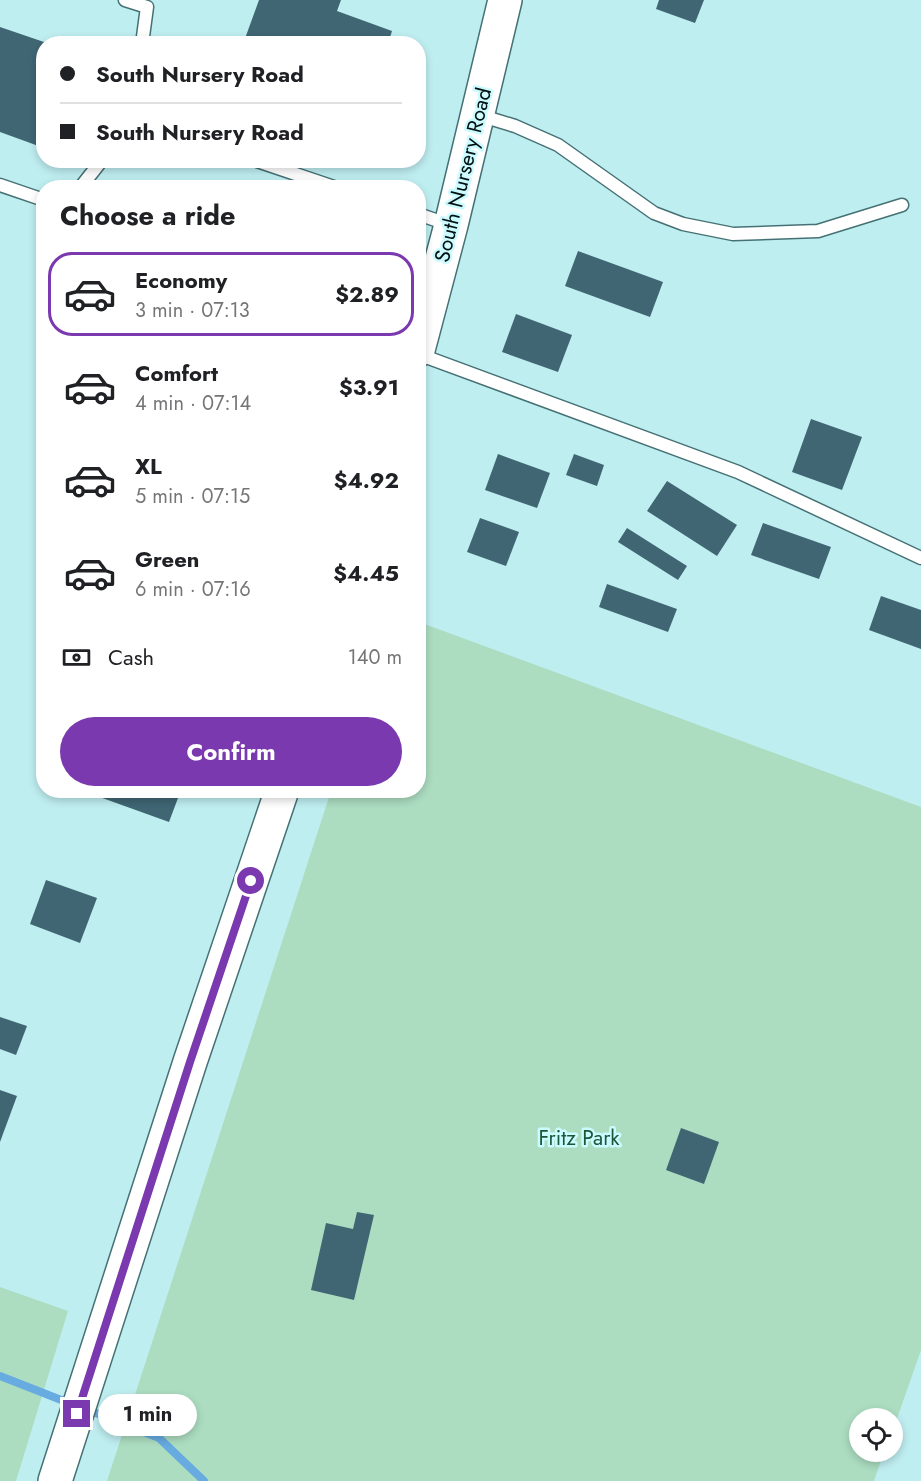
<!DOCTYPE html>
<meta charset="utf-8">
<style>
body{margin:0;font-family:Jost,sans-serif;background:#f2f2f2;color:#202124;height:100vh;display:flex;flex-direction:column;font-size:22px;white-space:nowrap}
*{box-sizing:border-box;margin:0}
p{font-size:20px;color:#757577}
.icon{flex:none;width:33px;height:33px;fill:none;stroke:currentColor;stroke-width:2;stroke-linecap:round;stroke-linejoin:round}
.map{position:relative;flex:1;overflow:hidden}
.details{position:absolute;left:36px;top:180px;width:390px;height:618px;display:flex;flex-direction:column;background:#fff;border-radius:24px;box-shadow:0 3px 9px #0003}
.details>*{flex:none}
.hud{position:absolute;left:36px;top:36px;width:390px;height:132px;border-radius:24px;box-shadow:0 3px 9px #0003;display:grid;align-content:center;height:132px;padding:0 24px;background:#fff}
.fabs{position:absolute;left:849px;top:1408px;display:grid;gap:12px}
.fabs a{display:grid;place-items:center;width:54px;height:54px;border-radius:50%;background:#fff;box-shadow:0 3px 9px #0003;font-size:30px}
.end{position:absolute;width:27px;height:27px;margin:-14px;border:8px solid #7a39ae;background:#fff;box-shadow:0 0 0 3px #fff}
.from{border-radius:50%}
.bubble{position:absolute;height:42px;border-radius:21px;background:#fff;box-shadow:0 3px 9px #0003;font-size:20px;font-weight:700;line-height:42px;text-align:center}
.hud b{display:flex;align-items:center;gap:21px;height:57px;font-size:22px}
.hud b+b{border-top:2px solid #e0e0e0}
.hud i{width:15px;height:15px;background:#202124}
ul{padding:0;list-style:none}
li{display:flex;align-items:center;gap:18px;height:84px;margin:0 12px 9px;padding:0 12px;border:3px solid transparent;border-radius:24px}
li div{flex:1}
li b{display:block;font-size:22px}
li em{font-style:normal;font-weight:700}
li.active{border-color:#7a39ae}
li>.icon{width:54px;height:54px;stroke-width:1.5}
h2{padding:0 24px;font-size:27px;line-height:72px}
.pay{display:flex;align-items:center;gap:15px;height:66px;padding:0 24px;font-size:22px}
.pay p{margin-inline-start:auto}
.button{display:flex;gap:12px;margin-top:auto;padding:12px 24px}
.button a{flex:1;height:69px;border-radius:36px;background:#7a39ae;color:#fff;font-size:24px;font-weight:700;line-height:69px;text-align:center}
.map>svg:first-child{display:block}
.green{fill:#acddc1}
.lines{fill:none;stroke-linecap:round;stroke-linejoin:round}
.stream{stroke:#67abe0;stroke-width:8}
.building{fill:#406674}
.lane-casing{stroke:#457174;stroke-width:15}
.secondary-casing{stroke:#457174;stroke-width:36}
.lane{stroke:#fff;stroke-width:12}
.secondary{stroke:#fff;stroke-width:33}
.route{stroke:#7a39ae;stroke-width:8}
.labels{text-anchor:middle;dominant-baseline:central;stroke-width:5;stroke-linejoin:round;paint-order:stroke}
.street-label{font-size:21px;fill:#011011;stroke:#ccfbff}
.park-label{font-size:21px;fill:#18573a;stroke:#ccfbff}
</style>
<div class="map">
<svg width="921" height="1481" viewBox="0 0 921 1481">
<rect width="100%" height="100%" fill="#bfeef1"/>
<g class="green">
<polygon points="419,622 921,807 921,1350 893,1430 892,1419 860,1419 860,1452 884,1452 874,1481 107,1481 331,791 418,790"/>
<polygon points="0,1287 68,1311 16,1481 0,1481"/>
</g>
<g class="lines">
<g class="stream">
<polyline points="0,1376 74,1405"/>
<polyline points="86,1409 159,1438 204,1481"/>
</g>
</g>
<g class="building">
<polygon points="259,0 341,0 337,11 392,31 388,44 243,44"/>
<polygon points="659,0 704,0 695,23 656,9"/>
<polygon points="0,27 44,42 44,148 0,132"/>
<polygon points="578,251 663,282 650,317 565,286"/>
<polygon points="516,314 572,335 558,372 502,352"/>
<polygon points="811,419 862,437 842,490 792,472"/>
<polygon points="498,454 550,473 537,508 485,490"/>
<polygon points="574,454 604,465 597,486 566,475"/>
<polygon points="667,481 737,525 717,556 647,511"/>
<polygon points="480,518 519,532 506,566 467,552"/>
<polygon points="763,523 831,547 819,579 751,555"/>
<polygon points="627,528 687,566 678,580 618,542"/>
<polygon points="607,584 677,609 668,632 599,607"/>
<polygon points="881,596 921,610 921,649 869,630"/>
<polygon points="95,790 181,790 169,822 94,795"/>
<polygon points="46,880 97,898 80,943 30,924"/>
<polygon points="0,1017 27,1026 16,1055 0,1049"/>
<polygon points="0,1090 17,1096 0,1142"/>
<polygon points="681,1128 719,1142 704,1184 666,1170"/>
<polygon points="357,1212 374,1215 354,1300 311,1290 326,1223 353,1229"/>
</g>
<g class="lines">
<g class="lane-casing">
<g id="lane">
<polyline points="125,0 147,7 142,44"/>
<polyline points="479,115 515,126 558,145 654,213 683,224 733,234 818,231 902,205"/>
<polyline points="254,160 337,188"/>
<polyline points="0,185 44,200"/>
<polyline points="80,188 102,160"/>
<polyline points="418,214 450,225"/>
<polyline points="418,354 738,472 921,558"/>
</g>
</g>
<g class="secondary-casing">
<g id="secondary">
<polyline points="418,350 451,225 505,0"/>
<polyline points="55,1481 190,1062 282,790"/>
</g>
</g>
<use href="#lane" class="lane"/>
<use href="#secondary" class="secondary"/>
</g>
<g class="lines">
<polyline class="route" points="77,1414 190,1062 251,881"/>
</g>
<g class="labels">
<g class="street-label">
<text transform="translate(463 175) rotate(-76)">South Nursery Road</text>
</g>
<g class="park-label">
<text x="579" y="1138">Fritz Park</text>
</g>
</g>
</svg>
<div class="fabs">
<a><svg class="icon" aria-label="locate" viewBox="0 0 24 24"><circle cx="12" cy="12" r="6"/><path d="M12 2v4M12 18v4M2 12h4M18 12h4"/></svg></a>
</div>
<i class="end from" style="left:251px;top:881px"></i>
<i class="end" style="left:77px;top:1414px"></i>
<div class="bubble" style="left:98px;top:1394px;width:99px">1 min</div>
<div class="hud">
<b><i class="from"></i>South Nursery Road</b>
<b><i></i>South Nursery Road</b>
</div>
<section class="details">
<h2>Choose a ride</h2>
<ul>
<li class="active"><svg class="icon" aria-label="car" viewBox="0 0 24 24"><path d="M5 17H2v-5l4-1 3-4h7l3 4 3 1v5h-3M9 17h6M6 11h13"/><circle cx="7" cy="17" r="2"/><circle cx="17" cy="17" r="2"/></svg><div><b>Economy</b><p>3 min · 07:13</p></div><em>$2.89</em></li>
<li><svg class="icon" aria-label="car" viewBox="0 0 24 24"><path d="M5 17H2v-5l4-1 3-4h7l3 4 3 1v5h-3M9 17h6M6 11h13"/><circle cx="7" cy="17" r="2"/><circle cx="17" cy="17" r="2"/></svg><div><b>Comfort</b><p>4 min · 07:14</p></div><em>$3.91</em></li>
<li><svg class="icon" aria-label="car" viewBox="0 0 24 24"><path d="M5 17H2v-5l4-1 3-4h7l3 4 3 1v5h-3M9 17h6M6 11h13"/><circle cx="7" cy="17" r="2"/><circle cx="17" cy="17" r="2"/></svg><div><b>XL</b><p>5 min · 07:15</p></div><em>$4.92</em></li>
<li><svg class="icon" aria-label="car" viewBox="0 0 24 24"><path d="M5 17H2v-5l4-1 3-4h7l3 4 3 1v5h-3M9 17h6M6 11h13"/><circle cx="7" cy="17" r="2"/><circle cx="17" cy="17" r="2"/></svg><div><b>Green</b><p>6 min · 07:16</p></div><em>$4.45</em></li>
</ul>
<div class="pay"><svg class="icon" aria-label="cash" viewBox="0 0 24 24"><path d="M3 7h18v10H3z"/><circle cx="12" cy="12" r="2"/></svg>Cash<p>140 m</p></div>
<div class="button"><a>Confirm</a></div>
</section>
</div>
